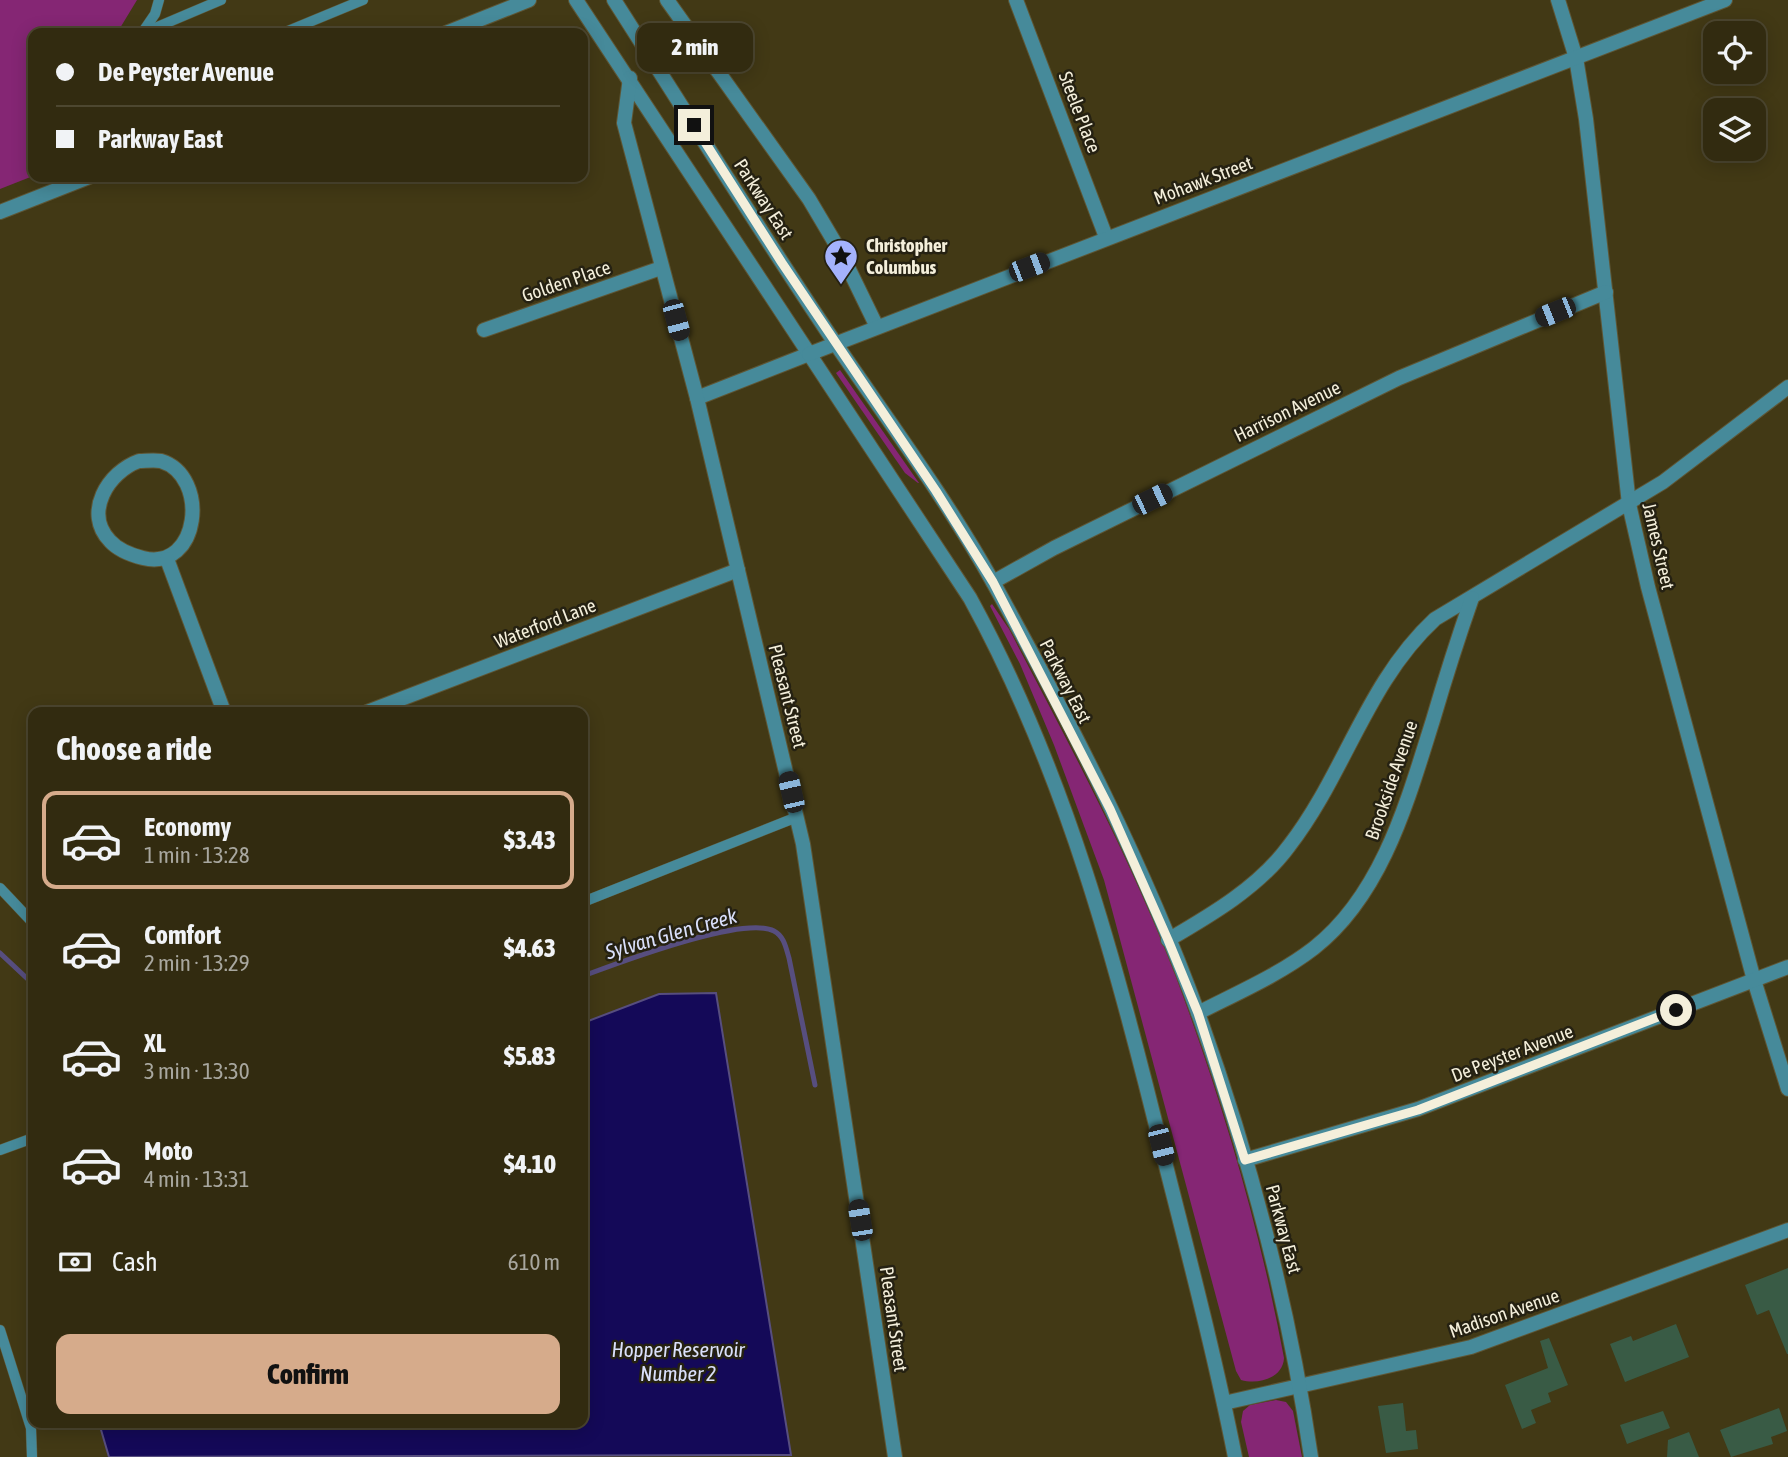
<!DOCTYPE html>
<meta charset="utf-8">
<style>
body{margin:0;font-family:"Asap Condensed",sans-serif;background:#3d371e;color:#f1f3f6;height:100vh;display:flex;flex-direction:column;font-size:26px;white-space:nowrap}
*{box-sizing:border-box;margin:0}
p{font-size:23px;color:#a8a79f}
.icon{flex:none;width:38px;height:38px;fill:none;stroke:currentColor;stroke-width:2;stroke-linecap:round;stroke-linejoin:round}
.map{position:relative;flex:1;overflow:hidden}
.drawer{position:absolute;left:28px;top:707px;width:560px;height:721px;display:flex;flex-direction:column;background:#322b10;border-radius:14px;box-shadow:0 4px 18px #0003,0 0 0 2px #4d4730}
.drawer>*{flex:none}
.hud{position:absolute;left:28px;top:28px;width:560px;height:154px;border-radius:14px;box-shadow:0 4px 18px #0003,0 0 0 2px #4d4730;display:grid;align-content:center;height:154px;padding:0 28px;background:#322b10}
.tools{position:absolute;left:1703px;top:21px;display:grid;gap:14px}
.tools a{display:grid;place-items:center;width:63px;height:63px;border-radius:14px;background:#322b10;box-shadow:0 4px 18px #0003,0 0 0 2px #4d4730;font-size:35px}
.end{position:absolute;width:32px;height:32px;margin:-16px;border:9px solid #f4efdb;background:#111;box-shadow:0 0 0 4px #111}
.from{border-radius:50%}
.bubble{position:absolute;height:49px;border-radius:14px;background:#322b10;box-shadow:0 4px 18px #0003,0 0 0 2px #4d4730;font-size:23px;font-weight:800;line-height:49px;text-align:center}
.car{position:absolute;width:21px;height:42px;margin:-21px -10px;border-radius:9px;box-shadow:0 0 5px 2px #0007;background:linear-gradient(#222 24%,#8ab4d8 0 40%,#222 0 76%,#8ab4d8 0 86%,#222 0)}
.hud b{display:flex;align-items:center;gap:24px;height:66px;font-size:26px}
.hud b+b{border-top:2px solid #4d4730}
.hud i{width:18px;height:18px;background:#f1f3f6}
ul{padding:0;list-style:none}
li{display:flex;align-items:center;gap:21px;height:98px;margin:0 14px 10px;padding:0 14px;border:4px solid transparent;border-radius:14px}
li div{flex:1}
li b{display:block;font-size:26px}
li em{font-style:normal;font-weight:800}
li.current{border-color:#d6ab8b}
li>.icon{width:63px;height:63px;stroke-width:1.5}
h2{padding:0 28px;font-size:32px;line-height:84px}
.pay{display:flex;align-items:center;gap:18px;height:77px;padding:0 28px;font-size:26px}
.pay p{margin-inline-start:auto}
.button{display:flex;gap:14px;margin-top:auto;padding:14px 28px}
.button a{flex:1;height:80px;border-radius:14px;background:#d6ab8b;color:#111;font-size:28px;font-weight:800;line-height:80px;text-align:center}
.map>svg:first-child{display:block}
.green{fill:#852674}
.water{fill:#140958;stroke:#574e7f;stroke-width:2}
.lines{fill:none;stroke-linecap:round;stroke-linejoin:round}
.stream{stroke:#574e7f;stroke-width:5}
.building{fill:#395b45}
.service-casing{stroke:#5e5635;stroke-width:11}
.minor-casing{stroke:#5e5635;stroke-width:16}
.tertiary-casing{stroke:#5e5635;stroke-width:16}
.service{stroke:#468a9a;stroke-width:10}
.minor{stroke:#468a9a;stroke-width:14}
.tertiary{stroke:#468a9a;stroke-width:14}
.route{stroke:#f4efdb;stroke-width:9}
.labels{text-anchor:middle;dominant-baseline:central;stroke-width:5;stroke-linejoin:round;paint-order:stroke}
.street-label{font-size:19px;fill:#f4efdb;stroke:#252112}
.poi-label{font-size:19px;font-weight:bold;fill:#f4efdb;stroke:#252112;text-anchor:start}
.water-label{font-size:21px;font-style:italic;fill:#dae0fb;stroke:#252112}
</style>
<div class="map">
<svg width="1788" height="1457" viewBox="0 0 1788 1457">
<rect width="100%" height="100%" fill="#423915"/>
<g class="green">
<polygon points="0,0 137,0 117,33 33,33 33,176 0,189"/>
<polygon points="840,370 919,483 918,483 905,473 836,373"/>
<path d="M 992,604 L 1009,629 C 1068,742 1130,857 1176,977 C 1222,1100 1260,1229 1284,1358 C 1283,1378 1259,1385 1241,1380 L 1236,1371 L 1104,880 L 1054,745 L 1020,664 L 990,606 Z"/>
<polygon points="1276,1400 1286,1402 1293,1411 1302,1457 1249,1457 1241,1422 1243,1411 1250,1405"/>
</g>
<polygon class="water" points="716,993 791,1455 109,1457 99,1423 583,1423 583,1023 659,994"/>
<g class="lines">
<g class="stream">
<polyline points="0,953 33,984"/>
<path d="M 583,976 C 618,963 743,915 774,931 C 784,936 786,948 789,958 L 815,1085"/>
</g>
</g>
<g class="building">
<polygon points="1788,1268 1788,1354 1787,1354 1769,1310 1757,1315 1745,1285"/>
<polygon points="1676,1324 1689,1357 1625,1382 1610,1344 1631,1336 1633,1341"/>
<polygon points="1549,1338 1568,1385 1548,1393 1551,1402 1531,1410 1536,1423 1522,1429 1505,1385 1548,1368 1540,1341"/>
<polygon points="1403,1403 1406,1431 1416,1430 1418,1449 1386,1453 1378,1406"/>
<polygon points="1779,1408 1787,1431 1771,1437 1773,1444 1731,1457 1720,1430"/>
<polygon points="1663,1411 1670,1428 1627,1444 1620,1425"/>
<polygon points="1689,1432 1699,1457 1667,1457 1668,1440"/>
</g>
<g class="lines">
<g class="service-casing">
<g id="service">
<polyline points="142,33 155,14 159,0"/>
<polyline points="143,33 221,0"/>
<polyline points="283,33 363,0"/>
<polyline points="0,888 33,923"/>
<polyline points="583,902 797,817"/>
<polyline points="0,1150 33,1138"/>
<polyline points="0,1330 31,1428 32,1457"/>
</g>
</g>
<g class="minor-casing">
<g id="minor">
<polyline points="667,0 809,199 841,253 877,327"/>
<polyline points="1016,0 1106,237"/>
<polyline points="1558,0 1576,58 1586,119 1629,504 1648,587 1754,980 1788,1089"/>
<polyline points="484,330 661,268"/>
<polyline points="697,398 809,354"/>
<path d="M 139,461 C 145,461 154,460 161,461 C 210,476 200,572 143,558 C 131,555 119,551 110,541 C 83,513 108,472 139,461 Z"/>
<polyline points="167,559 224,712"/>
<polyline points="993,582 1054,548 1399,378 1606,292"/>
<polyline points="367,712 738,570"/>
<path d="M 1168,940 C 1211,915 1259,887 1289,846 C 1345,774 1366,683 1435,619 L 1663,482 L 1788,387"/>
<path d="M 1198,1013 C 1237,993 1279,975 1314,948 C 1383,894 1408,799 1433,720 C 1445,679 1458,638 1472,598"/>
<polyline points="1245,1160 1418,1109 1788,967"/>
<polyline points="1224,1403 1471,1347 1788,1230"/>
</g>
</g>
<g class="tertiary-casing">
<g id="tertiary">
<path d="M 576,0 L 970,598 C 1066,773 1117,965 1164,1158 C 1189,1257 1215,1356 1235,1457"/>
<path d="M 614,0 C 685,111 754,222 827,331 C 883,414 945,496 994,584 C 1070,721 1144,865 1198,1013 C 1250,1157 1289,1306 1311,1457"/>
<polyline points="446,33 529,0"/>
<polyline points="630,78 624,123 697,398 803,844 895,1457"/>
<polyline points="0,212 89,177"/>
<polyline points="809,354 1725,0"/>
</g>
</g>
<use href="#service" class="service"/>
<use href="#minor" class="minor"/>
<use href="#tertiary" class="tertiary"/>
</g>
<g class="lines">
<polyline class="route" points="694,125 782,263 936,491 993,582 1110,809 1168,940 1198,1013 1245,1160 1418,1110 1676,1010"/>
</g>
<defs>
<g id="sight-pin" transform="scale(1.75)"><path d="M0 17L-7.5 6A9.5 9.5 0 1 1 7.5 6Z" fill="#a4b2fc" stroke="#252112"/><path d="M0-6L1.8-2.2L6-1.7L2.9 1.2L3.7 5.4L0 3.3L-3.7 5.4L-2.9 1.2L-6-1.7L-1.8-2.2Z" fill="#111"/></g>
</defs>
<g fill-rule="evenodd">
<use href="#sight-pin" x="841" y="256"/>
</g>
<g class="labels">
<g class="street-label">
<text transform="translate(1080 112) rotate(69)">Steele Place</text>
<text transform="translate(1203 180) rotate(-21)">Mohawk Street</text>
<text transform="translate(764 199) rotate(57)">Parkway East</text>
<text transform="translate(566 281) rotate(-19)">Golden Place</text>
<text transform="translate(1287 411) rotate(-26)">Harrison Avenue</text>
<text transform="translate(1659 546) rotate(77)">James Street</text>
<text transform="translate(545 623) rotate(-21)">Waterford Lane</text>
<text transform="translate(1066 681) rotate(63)">Parkway East</text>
<text transform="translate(788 696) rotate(76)">Pleasant Street</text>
<text transform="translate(1391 780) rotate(-71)">Brookside Avenue</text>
<text transform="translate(1512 1053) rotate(-21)">De Peyster Avenue</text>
<text transform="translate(1284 1229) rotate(75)">Parkway East</text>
<text transform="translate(1504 1313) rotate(-19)">Madison Avenue</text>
<text transform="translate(894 1319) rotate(82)">Pleasant Street</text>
</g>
<g class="poi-label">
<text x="866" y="245">Christopher<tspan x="866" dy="22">Columbus</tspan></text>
</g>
<g class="water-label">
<text transform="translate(671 933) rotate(-16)">Sylvan Glen Creek</text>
<text x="678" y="1349">Hopper Reservoir<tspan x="678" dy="24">Number 2</tspan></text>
</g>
</g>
</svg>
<div class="tools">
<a><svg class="icon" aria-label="locate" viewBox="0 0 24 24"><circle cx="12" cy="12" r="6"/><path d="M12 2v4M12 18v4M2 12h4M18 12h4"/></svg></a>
<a><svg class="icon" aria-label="layers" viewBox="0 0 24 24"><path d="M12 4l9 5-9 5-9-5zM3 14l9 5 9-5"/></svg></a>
</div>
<i class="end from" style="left:1676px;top:1010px"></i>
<i class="end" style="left:694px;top:125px"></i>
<div class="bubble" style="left:637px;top:23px;width:116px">2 min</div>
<i class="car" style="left:1029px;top:267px;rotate:69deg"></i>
<i class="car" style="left:1555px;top:312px;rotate:248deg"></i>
<i class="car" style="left:676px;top:320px;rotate:165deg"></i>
<i class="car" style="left:1152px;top:499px;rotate:64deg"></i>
<i class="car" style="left:791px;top:792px;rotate:347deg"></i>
<i class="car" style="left:1161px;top:1145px;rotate:166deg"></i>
<i class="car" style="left:860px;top:1220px;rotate:351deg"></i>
<div class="hud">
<b><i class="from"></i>De Peyster Avenue</b>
<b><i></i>Parkway East</b>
</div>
<section class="drawer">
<h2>Choose a ride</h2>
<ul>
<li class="current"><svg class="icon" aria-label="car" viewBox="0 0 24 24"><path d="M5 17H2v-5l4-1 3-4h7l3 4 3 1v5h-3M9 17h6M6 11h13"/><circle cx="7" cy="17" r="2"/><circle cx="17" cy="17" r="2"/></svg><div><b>Economy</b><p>1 min · 13:28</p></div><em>$3.43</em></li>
<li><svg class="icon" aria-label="car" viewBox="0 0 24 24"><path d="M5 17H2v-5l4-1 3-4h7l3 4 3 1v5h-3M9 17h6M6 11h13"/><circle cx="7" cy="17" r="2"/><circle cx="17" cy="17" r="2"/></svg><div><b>Comfort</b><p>2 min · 13:29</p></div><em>$4.63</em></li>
<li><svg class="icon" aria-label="car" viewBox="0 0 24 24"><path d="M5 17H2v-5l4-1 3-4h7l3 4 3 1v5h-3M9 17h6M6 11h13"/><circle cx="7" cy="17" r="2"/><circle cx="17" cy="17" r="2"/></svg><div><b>XL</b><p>3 min · 13:30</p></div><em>$5.83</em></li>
<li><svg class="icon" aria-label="car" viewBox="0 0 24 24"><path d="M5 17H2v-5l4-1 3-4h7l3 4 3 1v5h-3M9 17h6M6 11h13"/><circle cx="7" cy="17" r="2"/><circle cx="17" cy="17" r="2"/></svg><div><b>Moto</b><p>4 min · 13:31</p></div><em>$4.10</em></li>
</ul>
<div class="pay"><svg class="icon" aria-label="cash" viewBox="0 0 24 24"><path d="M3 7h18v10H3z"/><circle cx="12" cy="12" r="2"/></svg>Cash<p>610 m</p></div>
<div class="button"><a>Confirm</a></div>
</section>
</div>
